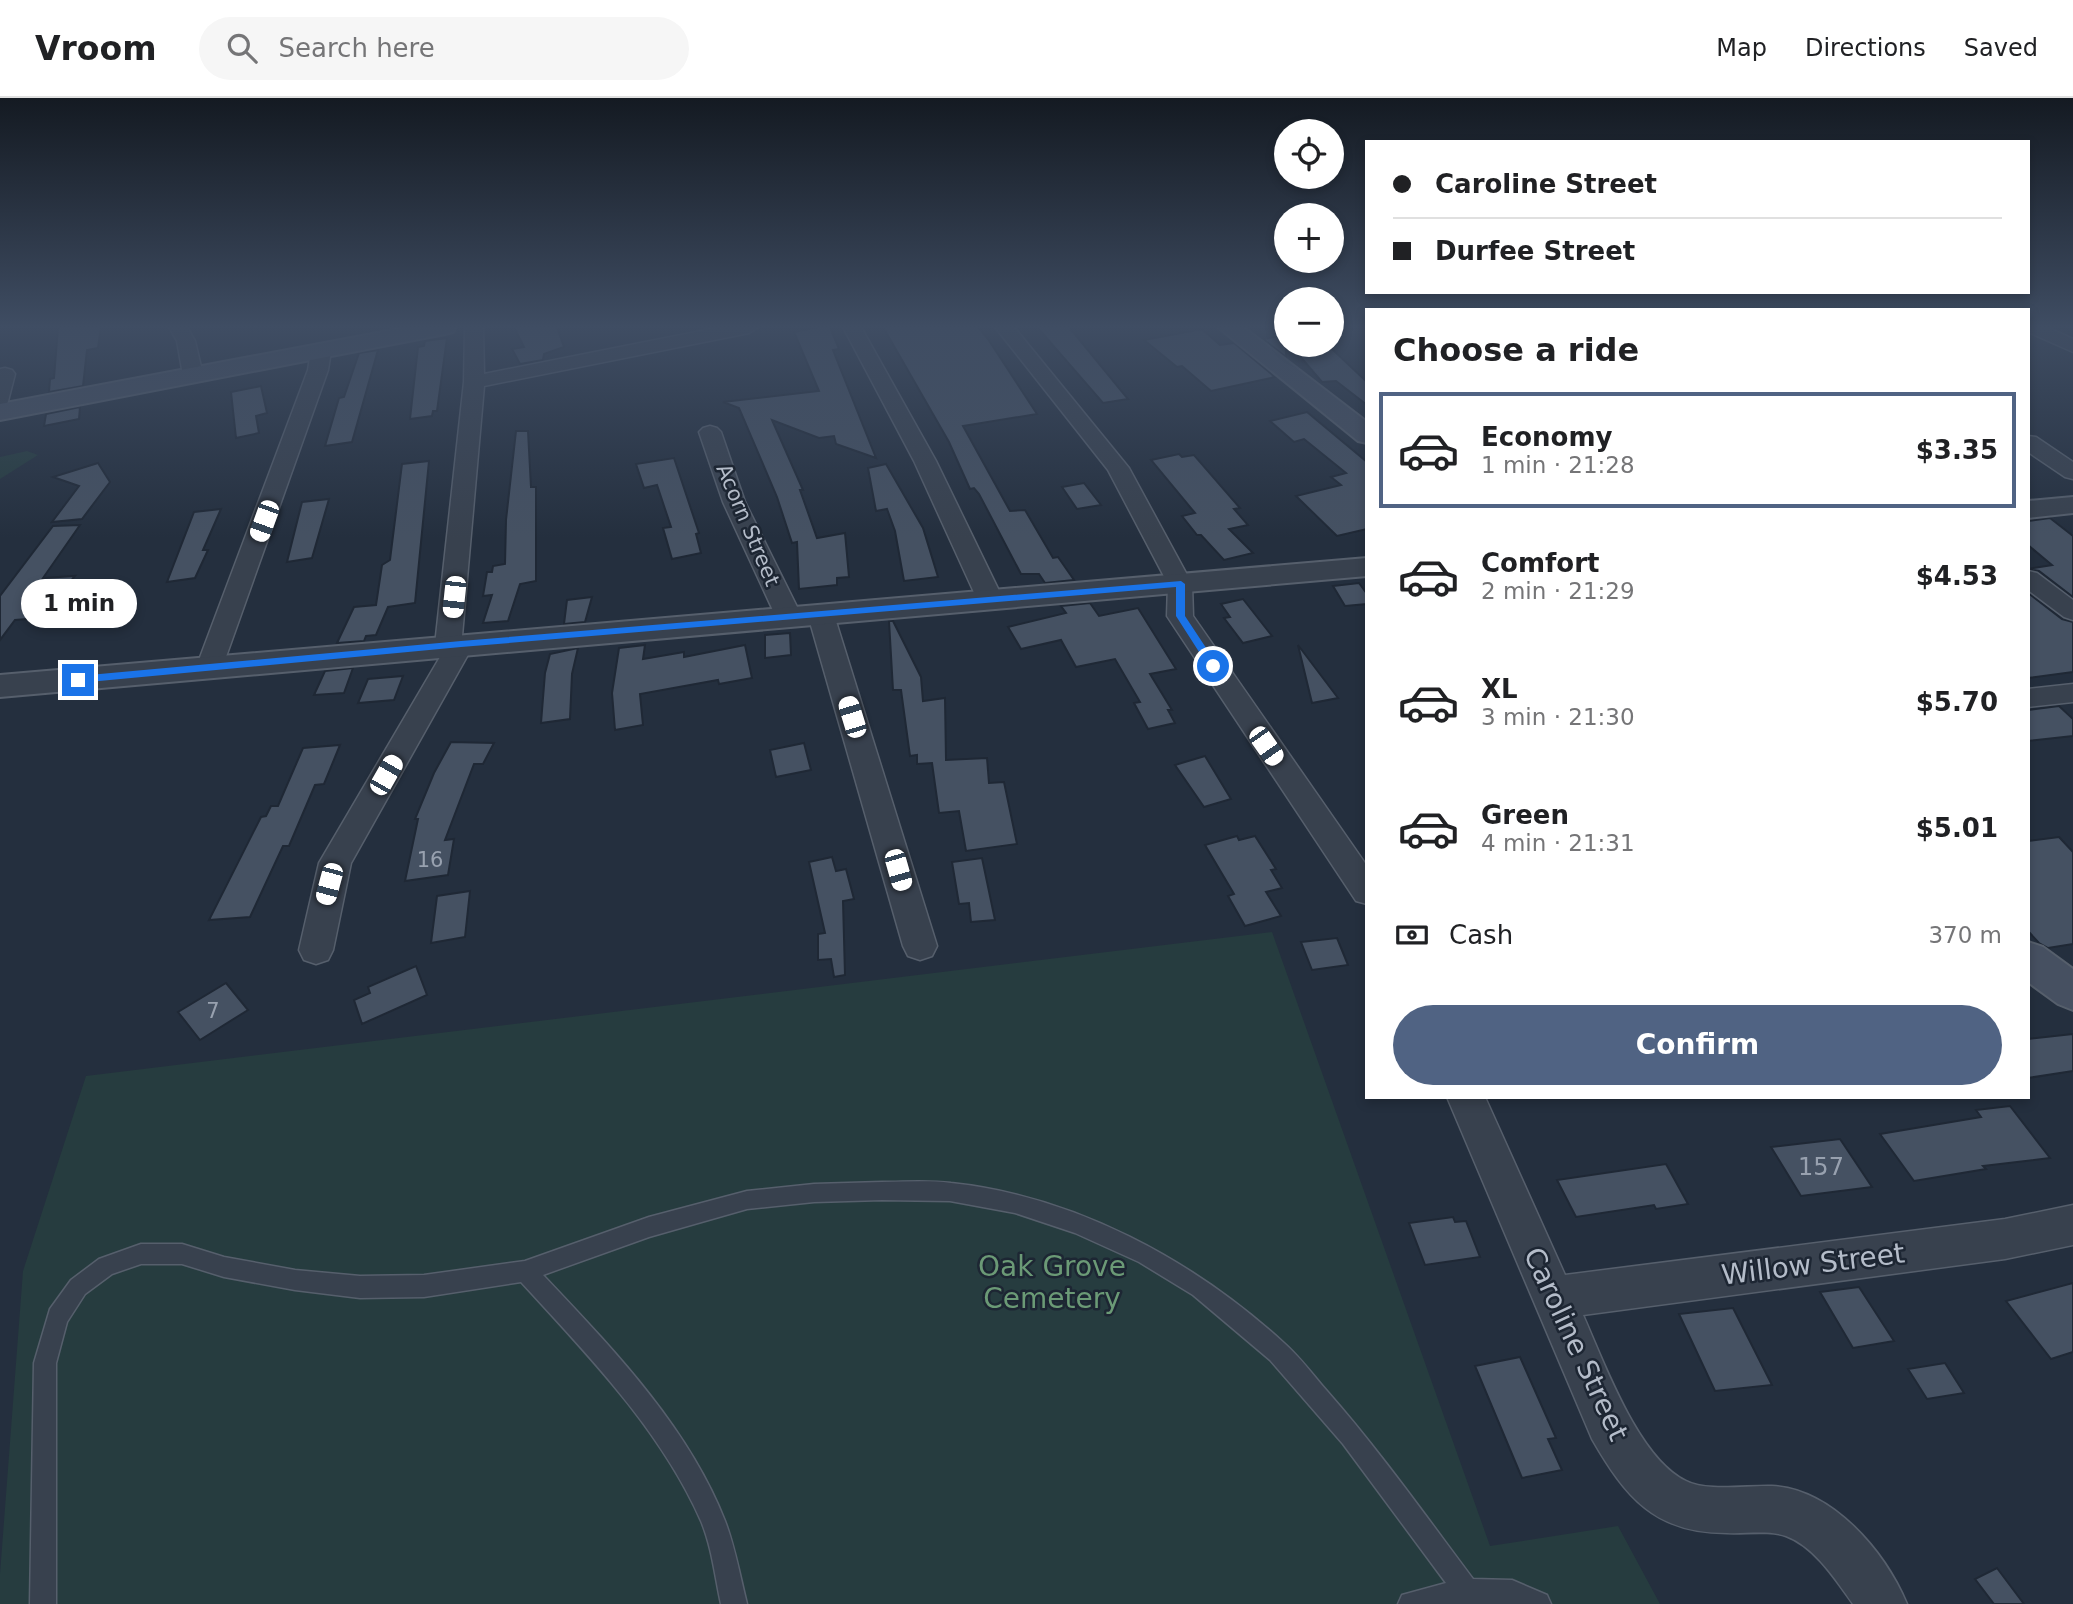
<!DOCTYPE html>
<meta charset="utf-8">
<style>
body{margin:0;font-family:"DejaVu Sans",sans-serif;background:#f6f6f6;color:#202124;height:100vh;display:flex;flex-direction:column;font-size:26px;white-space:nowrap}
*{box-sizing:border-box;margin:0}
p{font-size:23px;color:#757577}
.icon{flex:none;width:38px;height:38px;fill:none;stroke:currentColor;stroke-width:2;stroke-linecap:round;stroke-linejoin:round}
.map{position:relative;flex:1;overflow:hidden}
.side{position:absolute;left:1365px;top:210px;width:665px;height:791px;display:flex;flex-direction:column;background:#fff;border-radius:0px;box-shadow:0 4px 10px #0003}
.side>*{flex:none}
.top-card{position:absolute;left:1365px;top:42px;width:665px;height:154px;border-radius:0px;box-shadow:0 4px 10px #0003;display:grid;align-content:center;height:154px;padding:0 28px;background:#fff}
.tools{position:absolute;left:1274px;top:21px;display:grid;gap:14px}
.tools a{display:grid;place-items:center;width:70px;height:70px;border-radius:50%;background:#fff;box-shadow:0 4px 10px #0003;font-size:35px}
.end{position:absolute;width:32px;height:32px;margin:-16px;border:9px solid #1a73e8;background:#fff;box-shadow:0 0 0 4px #fff}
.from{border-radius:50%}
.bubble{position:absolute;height:49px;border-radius:24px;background:#fff;box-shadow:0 4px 10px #0003;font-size:23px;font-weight:700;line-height:49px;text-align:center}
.car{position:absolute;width:21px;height:42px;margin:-21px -10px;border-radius:9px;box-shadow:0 0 5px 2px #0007;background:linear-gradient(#fff 24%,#345 0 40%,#fff 0 76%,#345 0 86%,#fff 0)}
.top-card b{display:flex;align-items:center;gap:24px;height:66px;font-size:26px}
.top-card b+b{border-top:2px solid #e0e0e0}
.top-card i{width:18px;height:18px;background:#202124}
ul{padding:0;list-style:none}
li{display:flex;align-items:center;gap:21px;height:116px;margin:0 14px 10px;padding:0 14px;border:4px solid transparent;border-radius:0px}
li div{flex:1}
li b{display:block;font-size:26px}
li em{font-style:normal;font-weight:700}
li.on{border-color:#506383}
li>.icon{width:63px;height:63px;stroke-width:1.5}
h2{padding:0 28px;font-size:32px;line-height:84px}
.pay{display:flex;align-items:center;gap:18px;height:77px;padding:0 28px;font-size:26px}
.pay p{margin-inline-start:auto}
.cta{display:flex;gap:14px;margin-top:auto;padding:14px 28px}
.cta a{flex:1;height:80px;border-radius:42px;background:#506383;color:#fff;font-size:28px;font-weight:700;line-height:80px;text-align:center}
header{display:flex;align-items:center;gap:42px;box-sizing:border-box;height:98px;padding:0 35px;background:#fff;border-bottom:2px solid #e0e0e0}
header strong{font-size:33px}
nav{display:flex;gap:38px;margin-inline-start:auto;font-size:24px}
.search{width:490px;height:63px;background:#f6f6f6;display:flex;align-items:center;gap:18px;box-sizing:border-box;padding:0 24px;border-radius:38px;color:#757577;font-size:26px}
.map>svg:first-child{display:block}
.green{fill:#263c3f}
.building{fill:#455162;stroke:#1f2835;stroke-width:2}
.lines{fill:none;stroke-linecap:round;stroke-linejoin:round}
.service-casing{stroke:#565f6c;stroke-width:3}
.minor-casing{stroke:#565f6c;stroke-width:3}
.tertiary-casing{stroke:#565f6c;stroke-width:4}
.secondary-casing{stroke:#565f6c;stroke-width:4}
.service{fill:#38414e;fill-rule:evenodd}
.minor{fill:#38414e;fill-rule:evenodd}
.tertiary{fill:#38414e;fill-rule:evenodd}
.secondary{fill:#465061;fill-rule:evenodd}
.route{fill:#1a73e8}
.labels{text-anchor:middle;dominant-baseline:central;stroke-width:5;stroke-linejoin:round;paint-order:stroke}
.far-street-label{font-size:21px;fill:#b4bcc9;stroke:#1d2633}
.number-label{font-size:21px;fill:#98a1af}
.near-number-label{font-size:24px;fill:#98a1af}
.near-street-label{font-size:28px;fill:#b4bcc9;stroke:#1d2633}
.near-park-label{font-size:28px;fill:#6b9a76;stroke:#1d2633}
</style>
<header>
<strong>Vroom</strong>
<div class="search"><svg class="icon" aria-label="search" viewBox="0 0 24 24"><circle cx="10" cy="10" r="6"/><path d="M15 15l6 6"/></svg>Search here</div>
<nav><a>Map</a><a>Directions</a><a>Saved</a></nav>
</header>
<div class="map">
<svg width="2073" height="1506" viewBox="0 0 2073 1506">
<rect width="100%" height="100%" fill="#242f3e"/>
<g class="green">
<polygon points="27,353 38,357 0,381 0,359"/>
<polygon points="1272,834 1490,1448 1618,1428 1660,1506 0,1506 0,1476 23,1173 86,978"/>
</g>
<g class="building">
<polygon points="58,229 101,229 98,250 87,252 83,288 49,294 50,281 54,280"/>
<polygon points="514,229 557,229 564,249 544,256 543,262 520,266 512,251 524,249"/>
<polygon points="819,229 830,229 839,251 833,252 876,360 836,346 834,338 819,340 772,322 803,392 800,392 817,440 845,435 849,479 837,480 837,487 799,491 797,444 792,445 777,399 739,310 723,304 819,293 794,234"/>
<polygon points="883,229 978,229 988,241 1037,316 963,328 1010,413 1025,412 1053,460 1058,459 1074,482 1045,485 1039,476 1021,476 979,396 974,390 970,391 949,344"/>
<polygon points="1037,229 1069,229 1128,301 1103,305"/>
<polygon points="1202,231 1220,247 1234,245 1275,279 1211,293 1182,268 1177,269 1144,242"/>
<polygon points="1286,237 1286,259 1263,241"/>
<polygon points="447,240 437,313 433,313 432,318 410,321 418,249 424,248 425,243"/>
<polygon points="1332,251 1367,284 1367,307 1336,283 1322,284 1298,256"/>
<polygon points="378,252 352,344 325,348 339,300 344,299 359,255"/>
<polygon points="261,288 267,315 256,318 259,335 236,340 231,294"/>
<polygon points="80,309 79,321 44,328 46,316"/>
<polygon points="1307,314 1367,364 1367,431 1337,438 1296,398 1341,387 1331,379 1346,375 1304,341 1294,344 1270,323"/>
<polygon points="516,333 528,333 531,389 536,389 536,483 520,486 508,523 483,525 492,497 483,498 487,474 492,474 493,468 505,466 506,422"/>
<polygon points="1179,356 1182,359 1194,357 1240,410 1234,411 1248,427 1229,431 1253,455 1224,462 1201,437 1197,437 1182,418 1195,415 1151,362"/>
<polygon points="674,360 699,435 696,436 701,455 672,461 663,430 671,429 657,387 644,390 636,366"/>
<polygon points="429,363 415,505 388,509 376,537 366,538 364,543 337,545 354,509 376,507 382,467 390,462 402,366"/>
<polygon points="98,365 110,384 82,421 52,424 79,388 53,379"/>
<polygon points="886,366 923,430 938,479 904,483 895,433 887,411 876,413 868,370"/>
<polygon points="1084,385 1101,407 1077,411 1062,389"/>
<polygon points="329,401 312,460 287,464 302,404"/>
<polygon points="221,411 203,452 208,452 195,480 167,484 194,414"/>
<polygon points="2050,420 2073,438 2073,499 2039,473 2028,471 2052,467 2028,447 2028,423"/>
<polygon points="80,427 43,480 75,478 40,520 15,522 0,542 0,498 53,428"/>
<polygon points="1359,485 1367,496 1367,506 1345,508 1333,488"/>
<polygon points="2028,495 2062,521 2073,524 2073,574 2028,580"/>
<polygon points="592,499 585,524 564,526 567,502"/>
<polygon points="1243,501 1272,538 1243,545 1224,520 1230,519 1221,506"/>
<polygon points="1090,505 1099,518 1138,510 1176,571 1150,576 1172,612 1168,612 1175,625 1148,631 1134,605 1140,604 1115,561 1076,569 1061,542 1021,551 1008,529 1066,515 1061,508"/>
<polygon points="889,523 893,523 921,579 923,603 945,600 946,662 987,660 989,685 1004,684 1017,746 966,753 959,713 939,715 932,665 917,666 917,657 910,658 901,592 893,592"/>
<polygon points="790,535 791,557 765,560 765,537"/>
<polygon points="645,547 643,561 684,554 684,559 745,547 752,580 719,586 718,582 640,596 643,627 615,632 612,595 619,550"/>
<polygon points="1298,547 1338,600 1312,605"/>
<polygon points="578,550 572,576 570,621 541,625 545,575 550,556"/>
<polygon points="353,570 344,595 314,597 325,573"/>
<polygon points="403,578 394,602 358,605 368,581"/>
<polygon points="2059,608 2073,621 2073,638 2028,643 2028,612"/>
<polygon points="451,644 494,645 483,666 474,666 445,742 454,741 448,777 405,783 418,721 415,721 434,675"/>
<polygon points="804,645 811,672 776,679 770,652"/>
<polygon points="340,647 324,686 315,687 289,748 283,748 250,819 209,822 261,719 266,718 271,708 278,708 303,650"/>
<polygon points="1205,658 1231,701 1204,709 1175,667"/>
<polygon points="1237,738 1239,742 1255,738 1276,771 1271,772 1282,790 1266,794 1281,818 1245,828 1228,798 1234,796 1205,747"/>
<polygon points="2059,739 2073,754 2073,846 2048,850 2039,845 2028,833 2028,743"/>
<polygon points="832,759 836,773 846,771 854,801 843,803 845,877 834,879 831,861 818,862 818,836 825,835 809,764"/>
<polygon points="982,760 995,822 971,824 969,805 959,806 952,764"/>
<polygon points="470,793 465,839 431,845 437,798"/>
<polygon points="1337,840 1348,867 1312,872 1301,844"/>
<polygon points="416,868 427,897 362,926 354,902 370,895 368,889"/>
<polygon points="226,885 248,912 200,942 178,914"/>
<polygon points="2073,936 2073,973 2028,980 2028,941"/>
<polygon points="2010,1008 2050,1060 1983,1068 1986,1071 1914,1083 1880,1036 1981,1019 1976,1012"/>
<polygon points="1840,1041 1872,1089 1801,1098 1771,1049"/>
<polygon points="1666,1066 1688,1106 1656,1111 1654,1107 1576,1119 1557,1082"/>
<polygon points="1453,1119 1455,1124 1466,1123 1480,1159 1425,1167 1409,1125"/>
<polygon points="2073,1185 2073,1254 2051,1261 2006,1203"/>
<polygon points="1859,1189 1894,1243 1853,1250 1820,1194"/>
<polygon points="1733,1210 1772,1287 1715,1293 1679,1216"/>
<polygon points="1520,1259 1556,1340 1548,1341 1562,1372 1522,1380 1475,1268"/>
<polygon points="1945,1265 1964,1295 1927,1301 1908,1271"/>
<polygon points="1997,1470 2024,1506 1994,1506 1975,1481"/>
</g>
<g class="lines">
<g class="service-casing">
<path id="service" d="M 882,1084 C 905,1084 928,1082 951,1085 C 1075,1098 1193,1162 1284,1245 C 1300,1259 1313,1277 1327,1293 C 1379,1352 1425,1417 1473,1481 L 1512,1482 L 1547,1497 L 1551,1506 L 1398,1506 L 1402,1497 L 1446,1485 L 1343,1346 L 1270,1262 L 1193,1197 L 1139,1164 L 1075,1135 L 1015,1115 L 950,1103 L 882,1102 L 814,1104 L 747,1111 L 649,1139 L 543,1177 C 611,1249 688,1328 725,1423 C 735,1449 740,1478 747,1506 L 721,1506 C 715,1479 712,1449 701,1423 C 661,1332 587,1256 521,1184 L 424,1199 L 360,1200 L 295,1192 L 224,1179 L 182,1166 L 141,1166 L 112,1176 L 85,1196 L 67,1224 L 56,1265 L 56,1506 L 30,1506 L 34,1265 L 50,1211 L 71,1182 L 99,1161 L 141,1146 L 182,1146 L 224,1159 L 295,1172 L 360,1178 L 424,1177 L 525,1163 L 649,1119 L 747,1093 L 814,1086 Z"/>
</g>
<g class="minor-casing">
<g id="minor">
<polygon points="169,229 187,229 195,243 203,277 200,281 186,281 183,277 177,243"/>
<polygon points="465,229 483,229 484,276 721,229 758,229 749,235 484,288 462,538 470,540 474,546 351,765 333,852 328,862 316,866 304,862 299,852 319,765 443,554 435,547 464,284"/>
<polygon points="843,229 861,229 936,363 1003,501 999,506 990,509 981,506 977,501 914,363"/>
<polygon points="995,229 1014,229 1129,370 1192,486 1193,518 1367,768 1367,806 1356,803 1167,518 1168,486 1108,372"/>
<polygon points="2028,229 2047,229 2073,241 2073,254 2028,234"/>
<polygon points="321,247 331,253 328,272 222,570 219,576 209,579 199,576 196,570 308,272 311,253"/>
<polygon points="5,270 12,272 15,276 7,307 0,309 0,271"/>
<polygon points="710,328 717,330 721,334 745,404 802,519 798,525 789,527 780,525 776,519 723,404 699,334 703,330"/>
<polygon points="2028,338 2036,339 2073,364 2073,381 2065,379 2028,354"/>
<polygon points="2028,473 2037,475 2073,502 2073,522 2064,519 2028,492"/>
<polygon points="821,509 830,511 834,517 937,848 932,858 920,862 908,858 903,848 808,517 812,511"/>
<polygon points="2073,586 2073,604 2028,609 2028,591"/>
<path d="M 1447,999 L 1485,999 L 1565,1177 L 2005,1121 L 2073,1107 L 2073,1147 L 2005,1161 L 1583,1217 C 1604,1264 1638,1360 1686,1383 C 1707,1394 1748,1387 1772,1388 C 1833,1391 1885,1454 1907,1506 L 1853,1506 C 1836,1482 1814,1448 1786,1438 C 1769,1432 1745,1436 1727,1435 C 1655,1435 1626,1400 1592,1341 Z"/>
</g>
</g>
<g class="tertiary-casing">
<g id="tertiary">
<polygon points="2073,399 2073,415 2028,420 2028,403"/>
<polygon points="1367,460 1367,478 0,599 0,577"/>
</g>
</g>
<g class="secondary-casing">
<g id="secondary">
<polygon points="409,229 456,229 453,234 445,236 0,322 0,306"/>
<polygon points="1218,229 1243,229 1367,324 1367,345 1358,343"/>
<polygon points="2028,844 2043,849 2073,871 2073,912 2058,906 2028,884"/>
</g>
</g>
<use href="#service" class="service"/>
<use href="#minor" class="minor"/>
<use href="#tertiary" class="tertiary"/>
<use href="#secondary" class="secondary"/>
</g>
<linearGradient id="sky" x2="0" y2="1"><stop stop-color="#141a22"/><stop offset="0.52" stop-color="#3f4d63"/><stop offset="1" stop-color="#3f4d63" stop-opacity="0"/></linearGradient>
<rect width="2073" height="440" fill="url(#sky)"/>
<polygon class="route" points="1181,483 1185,486 1185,518 1218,568 1217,571 1210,571 1176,518 1176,489 461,549 78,585 73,582 78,578 461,543"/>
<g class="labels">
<g class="far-street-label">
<text transform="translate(748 427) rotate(67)">Acorn Street</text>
</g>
<g class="number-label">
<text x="430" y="762">16</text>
<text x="213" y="913">7</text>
</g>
<g class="near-number-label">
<text x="1821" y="1069">157</text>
</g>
<g class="near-street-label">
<text transform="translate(1813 1166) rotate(-7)">Willow Street</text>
<text transform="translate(1576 1246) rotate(65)">Caroline Street</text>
</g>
<g class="near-park-label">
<text x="1052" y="1168">Oak Grove<tspan x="1052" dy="32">Cemetery</tspan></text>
</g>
</g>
</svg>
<div class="tools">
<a><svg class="icon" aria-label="locate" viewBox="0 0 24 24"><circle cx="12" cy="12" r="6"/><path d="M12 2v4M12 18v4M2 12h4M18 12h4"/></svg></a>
<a>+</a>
<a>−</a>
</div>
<i class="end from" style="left:1213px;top:568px"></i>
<i class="end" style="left:78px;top:582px"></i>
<div class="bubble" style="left:21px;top:481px;width:116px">1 min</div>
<i class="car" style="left:264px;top:423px;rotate:200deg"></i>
<i class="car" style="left:454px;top:499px;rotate:186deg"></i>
<i class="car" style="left:852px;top:619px;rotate:343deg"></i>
<i class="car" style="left:1266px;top:648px;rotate:145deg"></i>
<i class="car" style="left:386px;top:677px;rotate:30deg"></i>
<i class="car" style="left:898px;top:772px;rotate:164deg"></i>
<i class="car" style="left:329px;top:786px;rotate:195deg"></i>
<div class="top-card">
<b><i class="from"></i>Caroline Street</b>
<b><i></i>Durfee Street</b>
</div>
<section class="side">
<h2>Choose a ride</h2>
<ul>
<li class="on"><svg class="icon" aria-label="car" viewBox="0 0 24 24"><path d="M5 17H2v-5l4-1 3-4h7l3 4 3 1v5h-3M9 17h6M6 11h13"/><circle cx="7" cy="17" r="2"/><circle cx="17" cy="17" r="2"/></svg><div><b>Economy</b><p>1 min · 21:28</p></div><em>$3.35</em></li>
<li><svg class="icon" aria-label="car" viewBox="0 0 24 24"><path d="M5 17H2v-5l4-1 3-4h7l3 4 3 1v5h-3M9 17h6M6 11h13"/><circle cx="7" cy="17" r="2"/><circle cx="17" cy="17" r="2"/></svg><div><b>Comfort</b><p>2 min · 21:29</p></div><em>$4.53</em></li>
<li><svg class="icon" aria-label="car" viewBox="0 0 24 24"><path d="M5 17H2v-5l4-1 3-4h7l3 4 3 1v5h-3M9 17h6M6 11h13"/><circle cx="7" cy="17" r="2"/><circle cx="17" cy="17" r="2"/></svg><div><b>XL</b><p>3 min · 21:30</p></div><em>$5.70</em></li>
<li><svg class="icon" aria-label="car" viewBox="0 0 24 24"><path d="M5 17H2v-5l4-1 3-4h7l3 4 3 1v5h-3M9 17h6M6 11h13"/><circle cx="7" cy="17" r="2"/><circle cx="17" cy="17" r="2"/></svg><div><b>Green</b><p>4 min · 21:31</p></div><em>$5.01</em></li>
</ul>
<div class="pay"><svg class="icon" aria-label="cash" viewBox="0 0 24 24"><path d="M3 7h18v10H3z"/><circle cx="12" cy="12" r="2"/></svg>Cash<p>370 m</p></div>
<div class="cta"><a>Confirm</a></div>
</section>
</div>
